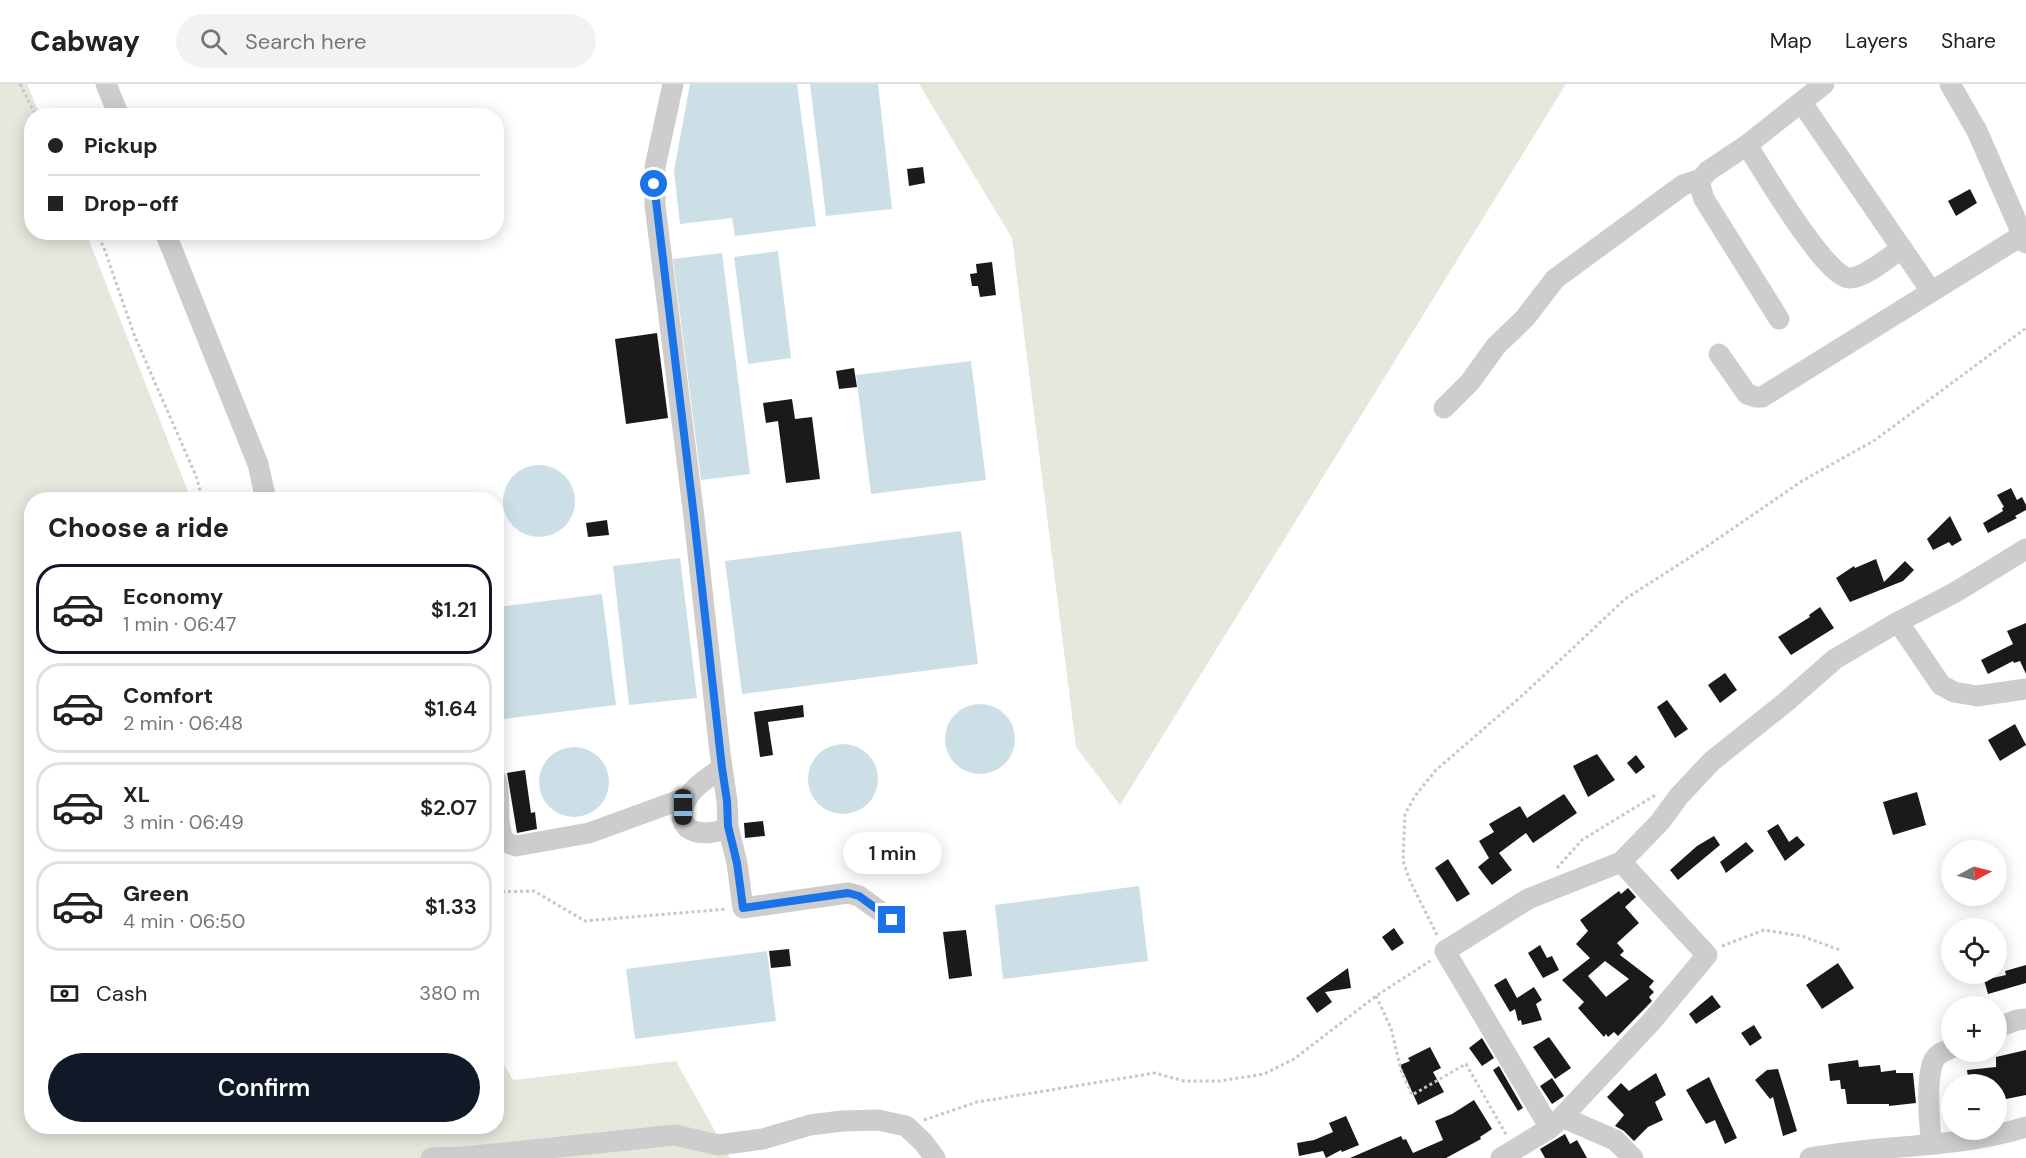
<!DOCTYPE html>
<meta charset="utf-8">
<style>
body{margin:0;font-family:"DM Sans",sans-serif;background:#f2f2f2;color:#222;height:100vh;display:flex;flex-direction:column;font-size:22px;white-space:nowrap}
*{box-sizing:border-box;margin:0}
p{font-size:20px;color:#767676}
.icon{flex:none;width:33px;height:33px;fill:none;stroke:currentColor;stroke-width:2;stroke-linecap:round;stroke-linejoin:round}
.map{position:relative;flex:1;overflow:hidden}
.sheet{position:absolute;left:24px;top:408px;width:480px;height:642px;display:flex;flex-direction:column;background:#fff;border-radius:24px;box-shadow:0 3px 15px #0003}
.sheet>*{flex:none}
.top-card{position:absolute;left:24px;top:24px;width:480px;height:132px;border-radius:24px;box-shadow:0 3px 15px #0003;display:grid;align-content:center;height:132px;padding:0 24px;background:#fff}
.needle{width:39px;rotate:83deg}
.fabs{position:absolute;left:1941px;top:756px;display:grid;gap:12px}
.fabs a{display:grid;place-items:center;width:66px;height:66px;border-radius:50%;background:#fff;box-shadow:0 3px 15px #0003;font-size:30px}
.end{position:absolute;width:27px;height:27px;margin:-14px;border:8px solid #1a73e8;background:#fff;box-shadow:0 0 0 3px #fff}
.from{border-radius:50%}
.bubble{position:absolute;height:42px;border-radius:21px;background:#fff;box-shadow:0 3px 15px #0003;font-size:20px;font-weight:600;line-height:42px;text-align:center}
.car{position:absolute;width:18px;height:36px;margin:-18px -9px;border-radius:8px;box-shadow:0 0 4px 2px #0007;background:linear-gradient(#222 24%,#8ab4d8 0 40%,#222 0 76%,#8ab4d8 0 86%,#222 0)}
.top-card b{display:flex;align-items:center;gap:21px;height:57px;font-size:22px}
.top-card b+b{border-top:2px solid #e0e0e0}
.top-card i{width:15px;height:15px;background:#222}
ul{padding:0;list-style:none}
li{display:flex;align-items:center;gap:18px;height:90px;margin:0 12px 9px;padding:0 12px;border:3px solid #e0e0e0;border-radius:24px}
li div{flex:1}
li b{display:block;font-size:22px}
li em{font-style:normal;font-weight:600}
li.selected{border-color:#111827}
li>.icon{width:54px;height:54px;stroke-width:1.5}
h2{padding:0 24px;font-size:27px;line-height:72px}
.pay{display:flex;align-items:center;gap:15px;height:66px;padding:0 24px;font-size:22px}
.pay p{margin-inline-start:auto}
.button{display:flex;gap:12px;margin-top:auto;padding:12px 24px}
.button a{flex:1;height:69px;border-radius:36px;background:#111827;color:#fff;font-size:24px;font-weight:600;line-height:69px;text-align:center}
header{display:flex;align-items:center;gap:36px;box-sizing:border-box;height:84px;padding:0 30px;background:#fff;border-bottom:2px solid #e0e0e0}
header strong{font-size:28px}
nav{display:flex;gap:33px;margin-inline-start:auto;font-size:21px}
.search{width:420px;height:54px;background:#f2f2f2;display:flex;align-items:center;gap:15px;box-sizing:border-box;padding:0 21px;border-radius:33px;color:#767676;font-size:22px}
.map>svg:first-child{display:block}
.green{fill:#e4e8dd}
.water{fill:#cddfe6}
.building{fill:#1a1a1a;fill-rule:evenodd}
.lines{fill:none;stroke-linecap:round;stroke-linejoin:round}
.path{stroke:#c7c7c7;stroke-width:3;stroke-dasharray:3 3;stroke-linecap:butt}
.minor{stroke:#cdcdcd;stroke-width:21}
.route{stroke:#1a73e8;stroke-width:8}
</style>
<header>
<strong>Cabway</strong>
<div class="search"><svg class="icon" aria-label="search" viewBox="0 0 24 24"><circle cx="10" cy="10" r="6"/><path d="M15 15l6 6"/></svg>Search here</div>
<nav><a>Map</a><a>Layers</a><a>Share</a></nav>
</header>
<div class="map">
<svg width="2026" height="1074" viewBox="0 0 2026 1074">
<rect width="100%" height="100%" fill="#fff"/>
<g class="green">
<polygon points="0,0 27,0 40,31 32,32 32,148 86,149 191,415 32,416 32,1042 496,1042 497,969 513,996 676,977 730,1074 0,1074"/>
<polygon points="919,0 1566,0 1120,721 1076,663 1012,154"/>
</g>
<g class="water">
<polygon points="690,0 797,0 816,142 735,152 732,134 680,140 674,87"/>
<polygon points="810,0 878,0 892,125 826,132"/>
<polygon points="778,167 791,274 748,280 734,173"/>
<polygon points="722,169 750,390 701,396 673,175"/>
<polygon points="971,277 986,396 871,410 856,291"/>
<circle cx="539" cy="417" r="36"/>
<polygon points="961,447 978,580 742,610 725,477"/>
<polygon points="680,474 697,614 629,621 613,482"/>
<polygon points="602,510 616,621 497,636 497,523"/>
<circle cx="980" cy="655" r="35"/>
<circle cx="843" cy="695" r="35"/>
<circle cx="574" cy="698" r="35"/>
<polygon points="1139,802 1148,877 1003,895 995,821"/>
<polygon points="767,867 776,937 635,955 626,885"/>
</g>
<g class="building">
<polygon points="923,83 925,99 909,102 907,85"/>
<polygon points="1970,105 1977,119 1956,132 1948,117"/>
<polygon points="992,178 996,211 980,213 978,202 972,202 970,190 977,189 976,180"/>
<polygon points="657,249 668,334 626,340 615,255"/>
<polygon points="854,284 857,303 839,305 836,287"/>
<polygon points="792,315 795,335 812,333 820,395 786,399 778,337 766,339 763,319"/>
<polygon points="2011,404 2017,416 2022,413 2026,421 2026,426 2015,432 2017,434 1988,449 1983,439 2003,427 2002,424 2004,423 1997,411"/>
<polygon points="1950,432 1962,456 1952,462 1949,458 1933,466 1927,455"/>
<polygon points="607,436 609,451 588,453 586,439"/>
<polygon points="1876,475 1884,498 1905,477 1914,486 1903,497 1850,518 1836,494 1854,482 1855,484"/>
<polygon points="1820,523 1834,544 1791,571 1778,553 1810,533 1809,531"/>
<polygon points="2026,539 2026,590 2020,577 2014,579 2013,577 1988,590 1981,576 2013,560 2007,547"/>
<polygon points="1725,589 1737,606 1720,619 1708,601"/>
<polygon points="1667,616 1688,645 1675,654 1657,623"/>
<polygon points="803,621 804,633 768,638 773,671 760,673 754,628"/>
<polygon points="2015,640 2026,661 2000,677 1988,656"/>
<polygon points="1597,670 1615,696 1588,713 1573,682"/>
<polygon points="1636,671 1645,683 1636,690 1627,679"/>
<polygon points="525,686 531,729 535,728 537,745 517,749 507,689"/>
<polygon points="1917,708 1926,741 1893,751 1883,718"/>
<polygon points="1564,710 1577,729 1533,759 1526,749 1499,769 1512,786 1492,801 1478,783 1489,774 1479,757 1494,748 1489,740 1520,722 1527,734"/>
<polygon points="763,737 765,752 745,754 744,739"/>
<polygon points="1778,740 1789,758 1797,752 1805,761 1785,777 1767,747"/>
<polygon points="1714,752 1720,761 1678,796 1670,786 1697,762"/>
<polygon points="1746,758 1754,767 1726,789 1720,778"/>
<polygon points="1448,775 1470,810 1457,818 1435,784"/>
<path d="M 1628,804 L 1636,813 L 1625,823 L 1639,839 L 1617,859 L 1624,867 L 1620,871 L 1654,897 L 1649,903 L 1654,908 L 1649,913 L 1652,917 L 1618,952 L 1614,948 L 1608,953 L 1606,950 L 1604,953 L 1578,924 L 1584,918 L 1562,896 L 1590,874 L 1576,860 L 1588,847 L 1580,836 L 1619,807 L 1621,810 ZM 1605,877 L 1629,895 L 1606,913 L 1588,892 Z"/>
<polygon points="1394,844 1404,859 1392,867 1382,853"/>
<polygon points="966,846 972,892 949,895 943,848"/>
<polygon points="1540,861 1547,874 1552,872 1559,886 1543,894 1528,869"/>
<polygon points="789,865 791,882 771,884 769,867"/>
<polygon points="1838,879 1854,904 1822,925 1806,901"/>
<polygon points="2026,881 2026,899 1988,910 1984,896 2006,891 2005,887"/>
<polygon points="1348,884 1351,904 1325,908 1332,918 1317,929 1306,914"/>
<polygon points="1506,894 1517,914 1534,903 1542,916 1536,920 1542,936 1522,941 1521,936 1518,937 1515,925 1510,928 1494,901"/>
<polygon points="1712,911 1721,923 1696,940 1689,930"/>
<polygon points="1754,941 1762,954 1750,962 1741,949"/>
<polygon points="1549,953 1571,984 1555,995 1533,963"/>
<polygon points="1482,954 1494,974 1482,982 1469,964"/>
<polygon points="1430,963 1441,984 1433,988 1444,1008 1418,1021 1400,981 1410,977 1408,974"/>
<polygon points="2026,966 2026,1011 1996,1017 1996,1000 1969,1000 1967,986 1996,983 1996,973"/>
<polygon points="1858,976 1859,983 1880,981 1881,988 1896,986 1896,989 1913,989 1916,1019 1889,1022 1889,1020 1847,1020 1845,1005 1841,1005 1840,996 1830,997 1828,980"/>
<polygon points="1499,982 1523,1024 1518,1027 1493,986"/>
<polygon points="1778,985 1797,1047 1783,1052 1773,1013 1770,1015 1755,996 1767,986"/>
<polygon points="1656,989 1666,1011 1655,1018 1663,1036 1648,1043 1634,1057 1624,1047 1615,1042 1624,1031 1607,1013 1621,999 1629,1007"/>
<polygon points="1709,993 1737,1054 1725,1060 1715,1036 1706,1040 1686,1006"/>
<polygon points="1552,994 1564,1012 1552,1020 1540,1002"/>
<polygon points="1474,1016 1492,1045 1480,1053 1481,1055 1446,1074 1350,1074 1401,1052 1403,1056 1406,1055 1413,1069 1443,1056 1435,1037 1452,1030"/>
<polygon points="1346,1032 1359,1061 1342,1068 1341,1066 1326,1074 1323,1067 1299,1072 1297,1059 1314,1056 1333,1048 1329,1039"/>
<polygon points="1565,1050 1570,1060 1577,1056 1587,1074 1545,1074 1540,1065"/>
</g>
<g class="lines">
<g class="path">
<polyline points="20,0 36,32"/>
<polyline points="96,148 104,164 135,253 196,392 203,416"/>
<polyline points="1557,784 1582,756 1657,710"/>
<polyline points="496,808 534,807 585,837 726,825"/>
<polyline points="1437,851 1410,797 1403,777 1405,730 1415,712 1436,686 1524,610 1625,515 1703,465 1802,397 1875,356 2026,244"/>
<polyline points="1722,862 1764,846 1802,852 1840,866"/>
<polyline points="1376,912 1391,944 1401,986 1412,1011 1466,980 1507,1052"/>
<polyline points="924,1036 977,1018 1155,989 1184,997 1220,997 1264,990 1294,975 1376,912 1430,877"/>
</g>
<g class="minor">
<polyline points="106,0 119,32"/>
<path d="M 673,0 L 655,83 L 655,121 L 694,433 L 720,669 L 727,717 L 728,743 C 709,754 673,751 684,721 C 690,704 708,694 722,684"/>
<polyline points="1950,0 1977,47 2026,159"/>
<polyline points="1802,19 1931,207"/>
<path d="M 1747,61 C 1761,83 1827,196 1850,194 C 1866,193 1889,173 1902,164"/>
<polyline points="165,148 258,380 266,416"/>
<polyline points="1779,235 1704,115 1700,101 1701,95 1708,87 1747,61 1824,0"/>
<polyline points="1719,270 1747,310 1756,313 1762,313 2026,149"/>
<polyline points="1444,324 1470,298 1496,262 1525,234 1555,195 1683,101 1701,95"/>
<polyline points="1898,538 1941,601 1954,608 1977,612 2026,605"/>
<path d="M 496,695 C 502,716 494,739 505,758 L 516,762 L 589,749 L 688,713"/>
<polyline points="728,743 737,779 743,824 848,809 859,812 892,836"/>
<polyline points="1996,944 2017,936 2026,935"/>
<polyline points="1562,1033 1615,1056 1633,1074"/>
<polyline points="1550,1044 1445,867 1528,815 1621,778 1660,738 1679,712 1712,677 1787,617 1835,575 1898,538 1954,509 2026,465"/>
<path d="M 1932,1060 C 1929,1040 1926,997 1933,978 C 1936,970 1944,967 1952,964"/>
<polyline points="431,1074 465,1073 675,1051 718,1061 763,1055 810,1041 842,1037 878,1036 906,1042 923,1058 935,1074"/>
<polyline points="1501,1074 1550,1044 1562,1033 1651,938 1707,871 1621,778"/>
<path d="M 1810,1074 C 1881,1060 1956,1065 2026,1043"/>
</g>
</g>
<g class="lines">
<polyline class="route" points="654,100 694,433 722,684 727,717 728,742 737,779 743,824 848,809 859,812 892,836"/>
</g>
</svg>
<div class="fabs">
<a><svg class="needle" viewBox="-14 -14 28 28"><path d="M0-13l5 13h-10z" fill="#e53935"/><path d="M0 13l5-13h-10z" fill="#767676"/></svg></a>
<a><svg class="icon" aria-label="locate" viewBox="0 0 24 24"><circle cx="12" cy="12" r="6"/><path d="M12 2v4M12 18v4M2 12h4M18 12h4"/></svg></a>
<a>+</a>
<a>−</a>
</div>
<i class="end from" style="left:654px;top:100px"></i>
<i class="end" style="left:892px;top:836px"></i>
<div class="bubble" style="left:843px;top:748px;width:99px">1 min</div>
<i class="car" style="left:683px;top:723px;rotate:180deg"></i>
<div class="top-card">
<b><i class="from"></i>Pickup</b>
<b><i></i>Drop-off</b>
</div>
<section class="sheet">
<h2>Choose a ride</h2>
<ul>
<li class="selected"><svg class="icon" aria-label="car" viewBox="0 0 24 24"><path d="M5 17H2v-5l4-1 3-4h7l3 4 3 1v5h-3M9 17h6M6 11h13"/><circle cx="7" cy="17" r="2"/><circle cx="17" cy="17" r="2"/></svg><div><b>Economy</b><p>1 min · 06:47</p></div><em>$1.21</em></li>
<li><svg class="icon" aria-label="car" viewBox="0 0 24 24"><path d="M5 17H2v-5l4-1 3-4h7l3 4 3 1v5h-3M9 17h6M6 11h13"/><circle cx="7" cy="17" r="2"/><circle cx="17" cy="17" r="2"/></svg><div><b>Comfort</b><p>2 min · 06:48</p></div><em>$1.64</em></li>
<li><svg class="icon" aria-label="car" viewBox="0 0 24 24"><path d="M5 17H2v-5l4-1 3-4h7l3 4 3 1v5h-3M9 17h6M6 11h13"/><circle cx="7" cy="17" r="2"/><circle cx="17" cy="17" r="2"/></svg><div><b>XL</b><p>3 min · 06:49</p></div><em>$2.07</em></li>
<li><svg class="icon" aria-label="car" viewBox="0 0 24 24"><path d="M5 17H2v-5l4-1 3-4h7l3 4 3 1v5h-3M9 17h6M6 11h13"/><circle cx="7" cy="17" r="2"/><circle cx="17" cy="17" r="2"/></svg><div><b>Green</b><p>4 min · 06:50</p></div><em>$1.33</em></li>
</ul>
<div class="pay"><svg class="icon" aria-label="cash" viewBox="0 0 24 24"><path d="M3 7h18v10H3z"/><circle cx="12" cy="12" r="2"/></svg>Cash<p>380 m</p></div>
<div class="button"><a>Confirm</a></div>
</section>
</div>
